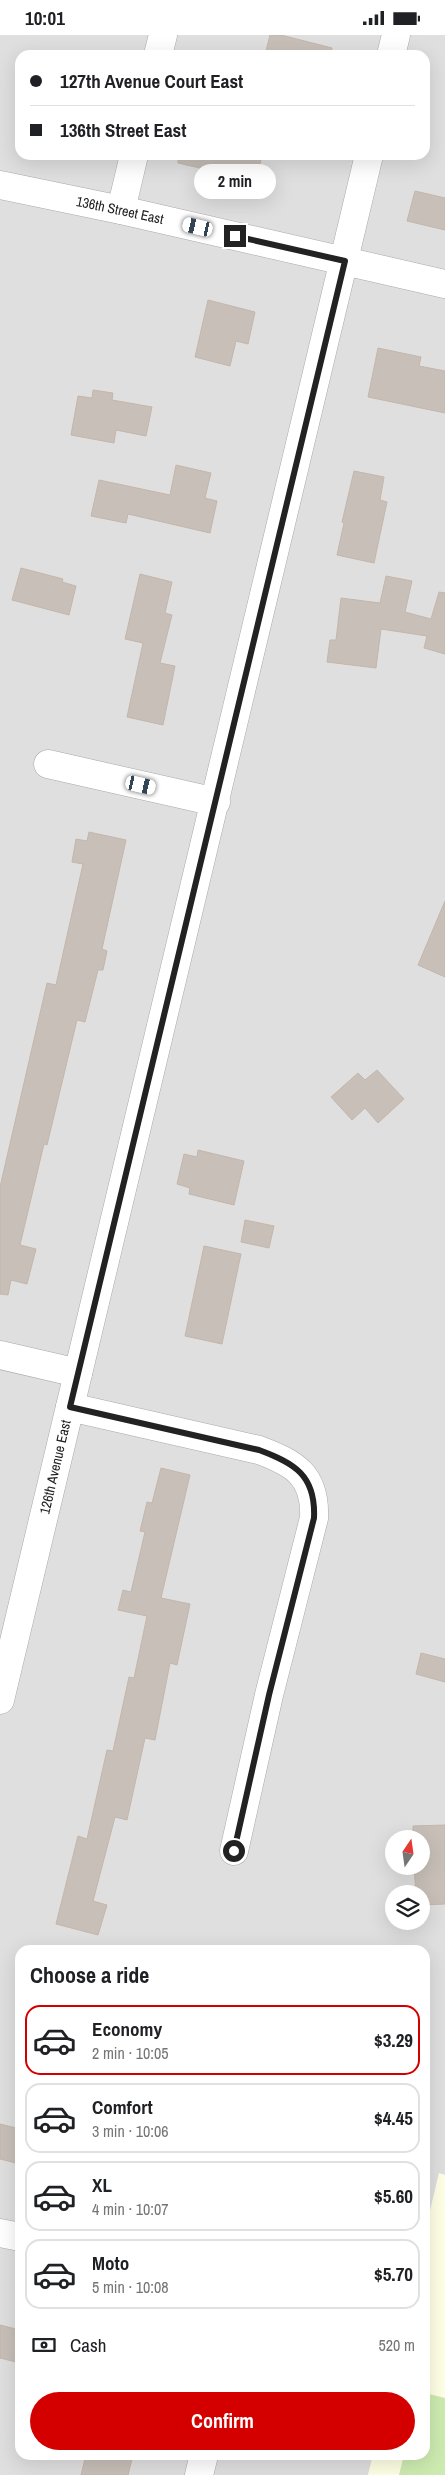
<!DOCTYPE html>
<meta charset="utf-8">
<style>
body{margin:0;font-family:"Archivo Narrow",sans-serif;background:#f2f2f2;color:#202124;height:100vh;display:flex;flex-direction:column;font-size:19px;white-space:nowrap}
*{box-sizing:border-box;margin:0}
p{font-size:16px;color:#757577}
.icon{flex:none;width:28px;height:28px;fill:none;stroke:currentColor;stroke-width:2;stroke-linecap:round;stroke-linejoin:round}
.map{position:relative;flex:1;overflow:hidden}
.sheet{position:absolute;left:15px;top:1910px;width:415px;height:515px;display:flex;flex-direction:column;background:#fff;border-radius:15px;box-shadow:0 5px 20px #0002}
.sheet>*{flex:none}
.guide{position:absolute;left:15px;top:15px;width:415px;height:110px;border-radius:15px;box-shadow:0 5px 20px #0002;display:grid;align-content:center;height:110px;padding:0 15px;background:#fff}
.needle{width:32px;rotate:13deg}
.buttons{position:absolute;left:385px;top:1795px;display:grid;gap:10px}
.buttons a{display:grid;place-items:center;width:45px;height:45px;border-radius:50%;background:#fff;box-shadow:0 5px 20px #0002;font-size:25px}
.end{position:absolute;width:22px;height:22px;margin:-11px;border:6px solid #222;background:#fff;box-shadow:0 0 0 2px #fff}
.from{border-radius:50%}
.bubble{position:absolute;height:35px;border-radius:18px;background:#fff;box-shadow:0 5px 20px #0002;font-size:16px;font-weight:700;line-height:35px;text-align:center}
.car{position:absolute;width:15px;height:30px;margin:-15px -8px;border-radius:6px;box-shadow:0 0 4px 1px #0007;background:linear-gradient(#fff 24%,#345 0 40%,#fff 0 76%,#345 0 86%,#fff 0)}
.guide b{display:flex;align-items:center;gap:18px;height:48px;font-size:19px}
.guide b+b{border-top:1px solid #e0e0e0}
.guide i{width:12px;height:12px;background:#202124}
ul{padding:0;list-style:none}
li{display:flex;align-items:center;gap:15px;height:70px;margin:0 10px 8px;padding:0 5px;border:2px solid #e0e0e0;border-radius:15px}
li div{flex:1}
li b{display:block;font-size:19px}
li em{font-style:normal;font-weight:700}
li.current{border-color:#d40000}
li>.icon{width:45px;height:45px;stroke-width:1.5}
h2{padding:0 15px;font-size:22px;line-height:60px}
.pay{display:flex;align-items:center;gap:12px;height:55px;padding:0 15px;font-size:19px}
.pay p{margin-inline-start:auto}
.primary-button{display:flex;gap:10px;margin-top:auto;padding:10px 15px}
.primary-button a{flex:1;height:58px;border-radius:30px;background:#d40000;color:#fff;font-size:20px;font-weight:700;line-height:58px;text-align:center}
.status{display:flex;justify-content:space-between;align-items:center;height:35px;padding:0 25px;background:#fff;direction:ltr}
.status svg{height:14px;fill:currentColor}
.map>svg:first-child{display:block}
.residential{fill:#e0dfdf;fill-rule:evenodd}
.education{fill:#ffffe5}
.grass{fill:#cdebb0}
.building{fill:#c7bfb8;stroke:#c4b6ab}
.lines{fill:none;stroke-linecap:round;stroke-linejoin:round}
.minor-casing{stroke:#a9a9a9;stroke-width:29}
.minor{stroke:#fff;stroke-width:28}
.route{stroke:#222;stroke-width:6}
.labels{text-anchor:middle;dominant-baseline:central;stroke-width:4.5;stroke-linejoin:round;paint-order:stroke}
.street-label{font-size:14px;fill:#222;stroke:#fff}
</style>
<div class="status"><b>10:01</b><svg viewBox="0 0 49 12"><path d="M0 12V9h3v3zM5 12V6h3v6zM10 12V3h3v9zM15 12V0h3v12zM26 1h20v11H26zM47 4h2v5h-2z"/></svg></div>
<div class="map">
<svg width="445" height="2440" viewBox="0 0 445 2440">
<rect width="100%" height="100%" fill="#f2efe9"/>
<path class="residential" d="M 0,0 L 445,0 L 445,2140 L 439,2139 L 425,2197 L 425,1915 L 20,1915 L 20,2420 L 373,2420 L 368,2440 L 0,2440 ZM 20,20 L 425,20 L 425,120 L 20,120 ZM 394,1804 L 421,1804 L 421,1831 L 394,1831 ZM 394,1859 L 421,1859 L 421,1886 L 394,1886 Z"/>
<polygon class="education" points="439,2138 445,2140 445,2440 368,2440 373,2420 425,2420 425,2197"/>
<polygon class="grass" points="425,2358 445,2363 445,2440 399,2440 404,2420 425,2420"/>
<g class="building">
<polygon points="270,0 281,0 332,13 331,20 265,20"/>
<polygon points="178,120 262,120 256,146 178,128"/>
<polygon points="415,156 445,163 445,195 407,186"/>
<polygon points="208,265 255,277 248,309 236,306 230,331 195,322"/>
<polygon points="378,313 421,322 419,331 445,336 445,378 368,362"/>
<polygon points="93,355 113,358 112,365 152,372 146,401 116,395 114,408 71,400 78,361 92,363"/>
<polygon points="176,430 211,438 205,463 217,466 210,498 128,479 126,488 91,481 99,445 170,460"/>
<polygon points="354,436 384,442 380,465 387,467 374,528 337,520 344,488 342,487"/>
<polygon points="21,533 63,544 62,547 76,551 69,580 12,565"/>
<polygon points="140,539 172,547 165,578 172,580 160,628 175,631 163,690 127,682 143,608 125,604"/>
<polygon points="386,541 412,546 405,577 431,584 439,557 445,558 445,619 424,613 427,601 381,594 376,633 327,627 330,605 336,605 341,563 380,568"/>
<polygon points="89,797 126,805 102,914 107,916 103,935 98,935 85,987 77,985 47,1110 44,1109 20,1210 36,1214 27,1249 11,1245 8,1260 0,1259 0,1152 47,948 56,950 83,829 72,827 76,804 87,806"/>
<polygon points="445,866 445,942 418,930"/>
<polygon points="377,1035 404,1064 378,1088 365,1073 352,1085 331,1062 358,1038 365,1045"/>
<polygon points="198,1115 244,1126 234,1170 189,1159 190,1153 177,1149 184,1119 197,1122"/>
<polygon points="245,1185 274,1191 269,1213 241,1207"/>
<polygon points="204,1211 241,1219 222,1309 185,1301"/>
<polygon points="161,1433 190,1440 161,1563 190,1569 177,1630 170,1628 155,1705 145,1703 127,1785 115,1782 93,1866 107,1870 98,1900 56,1889 78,1801 87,1804 107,1715 113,1716 129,1642 134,1643 147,1581 118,1575 123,1555 131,1557 145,1497 140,1496 147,1467 152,1468"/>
<polygon points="421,1618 445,1624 445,1647 416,1639"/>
<polygon points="445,1790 445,1869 421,1870 421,1859 416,1859 414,1831 421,1831 421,1804 413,1804 413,1791"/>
<polygon points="0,2089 20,2094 20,2129 0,2124"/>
<polygon points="0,2290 20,2295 20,2328 0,2323"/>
<polygon points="86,2420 133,2420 128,2440 81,2440"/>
</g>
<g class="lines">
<g class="minor-casing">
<g id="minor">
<polyline points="158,20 163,0"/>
<polyline points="391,20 396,0"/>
<polyline points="0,150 121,175 445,249"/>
<polyline points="121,175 134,120"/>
<polyline points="48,729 216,767"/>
<polyline points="0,1320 78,1338"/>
<path d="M 70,1372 L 259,1415 C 294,1428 316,1440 314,1483 L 269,1660 L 234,1816"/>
<polyline points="0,1665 369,120"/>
<polyline points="0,2198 20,2202"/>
<polyline points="199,2440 204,2420"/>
</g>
</g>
<use href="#minor" class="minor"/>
</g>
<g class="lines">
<path class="route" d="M 234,1816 L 269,1660 L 314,1483 C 316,1440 294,1428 259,1415 L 70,1372 L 345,226 L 235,201"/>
</g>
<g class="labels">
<g class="street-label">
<text transform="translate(120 175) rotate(12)">136th Street East</text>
<text transform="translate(55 1432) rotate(-77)">126th Avenue East</text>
</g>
</g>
</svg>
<div class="buttons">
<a><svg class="needle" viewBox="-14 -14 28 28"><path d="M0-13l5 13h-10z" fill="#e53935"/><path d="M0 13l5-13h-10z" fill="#757577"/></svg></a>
<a><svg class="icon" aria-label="layers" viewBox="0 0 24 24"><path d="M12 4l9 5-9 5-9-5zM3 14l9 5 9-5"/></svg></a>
</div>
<i class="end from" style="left:234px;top:1816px"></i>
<i class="end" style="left:235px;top:201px"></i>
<div class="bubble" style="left:194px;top:129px;width:82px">2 min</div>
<i class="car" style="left:198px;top:192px;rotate:283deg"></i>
<i class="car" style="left:141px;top:750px;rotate:103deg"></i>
<div class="guide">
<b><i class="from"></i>127th Avenue Court East</b>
<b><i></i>136th Street East</b>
</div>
<section class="sheet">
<h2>Choose a ride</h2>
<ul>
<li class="current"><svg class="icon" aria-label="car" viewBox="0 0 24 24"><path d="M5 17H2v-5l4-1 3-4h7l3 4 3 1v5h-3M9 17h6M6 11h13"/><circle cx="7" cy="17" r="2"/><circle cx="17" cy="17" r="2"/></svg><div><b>Economy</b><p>2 min · 10:05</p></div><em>$3.29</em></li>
<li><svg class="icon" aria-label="car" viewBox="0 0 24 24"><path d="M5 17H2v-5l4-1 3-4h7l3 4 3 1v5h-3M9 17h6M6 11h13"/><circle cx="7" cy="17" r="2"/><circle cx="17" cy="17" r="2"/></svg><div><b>Comfort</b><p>3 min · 10:06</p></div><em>$4.45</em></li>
<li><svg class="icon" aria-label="car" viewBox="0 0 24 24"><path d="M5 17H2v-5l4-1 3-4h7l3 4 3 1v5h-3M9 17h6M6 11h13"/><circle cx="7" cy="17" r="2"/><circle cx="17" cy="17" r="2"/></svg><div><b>XL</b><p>4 min · 10:07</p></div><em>$5.60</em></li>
<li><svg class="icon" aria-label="car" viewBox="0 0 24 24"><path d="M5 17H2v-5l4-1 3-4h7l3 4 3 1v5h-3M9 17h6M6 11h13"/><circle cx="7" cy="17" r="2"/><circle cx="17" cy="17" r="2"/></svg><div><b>Moto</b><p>5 min · 10:08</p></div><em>$5.70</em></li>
</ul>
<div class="pay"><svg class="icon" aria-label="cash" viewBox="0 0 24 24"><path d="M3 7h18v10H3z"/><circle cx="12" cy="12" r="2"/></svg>Cash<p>520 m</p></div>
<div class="primary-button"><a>Confirm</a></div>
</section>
</div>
